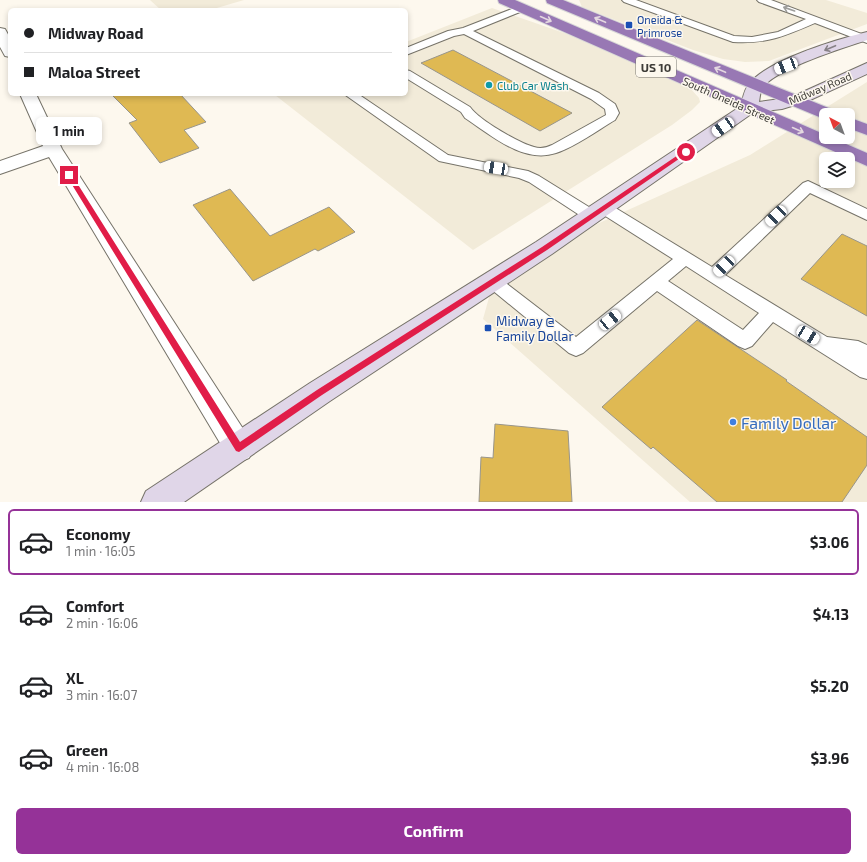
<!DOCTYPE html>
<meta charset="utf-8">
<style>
body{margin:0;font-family:"Exo 2",sans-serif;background:#f2f2f2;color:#202124;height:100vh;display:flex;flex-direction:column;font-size:15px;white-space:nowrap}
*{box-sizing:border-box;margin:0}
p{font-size:13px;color:#757577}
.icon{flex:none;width:22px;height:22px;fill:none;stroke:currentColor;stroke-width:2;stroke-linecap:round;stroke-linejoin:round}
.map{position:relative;height:502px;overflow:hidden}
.details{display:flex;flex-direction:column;background:#fff;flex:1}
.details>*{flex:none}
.banner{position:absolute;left:8px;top:8px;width:400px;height:88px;border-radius:6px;box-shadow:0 2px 6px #0003;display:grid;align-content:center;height:88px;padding:0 16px;background:#fff}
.needle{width:26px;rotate:319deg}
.tools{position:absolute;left:819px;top:108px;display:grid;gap:8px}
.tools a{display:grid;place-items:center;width:36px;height:36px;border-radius:6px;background:#fff;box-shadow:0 2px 6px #0003;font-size:20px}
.end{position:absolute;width:18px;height:18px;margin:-9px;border:5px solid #e11d48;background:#fff;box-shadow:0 0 0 2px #fff}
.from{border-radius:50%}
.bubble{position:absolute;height:28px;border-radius:6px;background:#fff;box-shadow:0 2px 6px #0003;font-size:13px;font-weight:700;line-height:28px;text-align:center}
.car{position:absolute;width:12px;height:24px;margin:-12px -6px;border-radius:5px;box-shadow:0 0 3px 1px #0007;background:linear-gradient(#fff 24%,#345 0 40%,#fff 0 76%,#345 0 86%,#fff 0)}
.banner b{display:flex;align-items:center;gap:14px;height:38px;font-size:15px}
.banner b+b{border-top:1px solid #e0e0e0}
.banner i{width:10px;height:10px;background:#202124}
ul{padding:7px 0 0;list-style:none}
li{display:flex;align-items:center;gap:12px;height:66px;margin:0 8px 6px;padding:0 8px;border:2px solid transparent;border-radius:6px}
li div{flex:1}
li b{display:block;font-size:15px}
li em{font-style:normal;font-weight:700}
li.active{border-color:#953298}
li>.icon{width:36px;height:36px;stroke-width:1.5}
.primary-button{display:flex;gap:8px;margin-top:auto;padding:8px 16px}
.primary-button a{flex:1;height:46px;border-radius:6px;background:#953298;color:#fff;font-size:16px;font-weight:700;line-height:46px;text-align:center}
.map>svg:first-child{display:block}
.built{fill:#f2ebd9;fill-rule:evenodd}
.building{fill:#dfb953;stroke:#98958b}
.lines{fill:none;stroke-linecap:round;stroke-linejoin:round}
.lane-casing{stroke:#767369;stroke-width:2}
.street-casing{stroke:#767369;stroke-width:2}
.secondary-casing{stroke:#767369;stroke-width:2}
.highway-casing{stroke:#d8d8d7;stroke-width:2}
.lane{fill:#fff;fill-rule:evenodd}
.street{fill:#fff;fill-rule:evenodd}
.secondary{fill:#e0d6e8;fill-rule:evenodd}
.highway{fill:#9878b4;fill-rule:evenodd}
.oneway{stroke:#9e9e9c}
.oneway2{stroke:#e4d8e0}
.oneway3{stroke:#878187}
.route{fill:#e11d48}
.transit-dot{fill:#1a4fb4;stroke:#fdf8ee;stroke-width:1.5}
.culture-dot{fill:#0f9aa8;stroke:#fdf8ee;stroke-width:1.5}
.shop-dot{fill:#3f7fe0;stroke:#fdf8ee;stroke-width:1.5}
.labels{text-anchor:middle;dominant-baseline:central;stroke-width:3;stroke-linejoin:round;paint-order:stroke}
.far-transit-label{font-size:11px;fill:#164399;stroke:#fdf8ee;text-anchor:start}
.far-culture-label{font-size:11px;fill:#0d838f;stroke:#fdf8ee;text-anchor:start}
.far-street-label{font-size:11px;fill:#3e3c38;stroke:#fdf8ee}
.shield{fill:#fdf8ee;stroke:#77746f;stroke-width:1}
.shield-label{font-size:12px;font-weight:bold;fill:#3e3c38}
.transit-label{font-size:13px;fill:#164399;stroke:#fdf8ee;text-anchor:start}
.near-shop-label{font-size:16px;fill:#366cbe;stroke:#fdf8ee;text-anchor:start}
</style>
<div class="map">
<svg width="867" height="502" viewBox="0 0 867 502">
<rect width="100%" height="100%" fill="#fdf8ee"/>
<g class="built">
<polygon points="150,0 244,0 210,10 161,10"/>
<polygon points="579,0 826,0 867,13 867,24 769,61 745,62 723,59 693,50 582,7"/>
<polygon points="492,8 584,40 678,82 690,88 699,98 700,102 692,110 672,125 473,250 275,95 406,94 406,42"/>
<path d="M 867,82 L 867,502 L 690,502 L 483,319 L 497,269 L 750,155 ZM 826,115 L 848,115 L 848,137 L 826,137 ZM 826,159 L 848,159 L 848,181 L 826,181 Z"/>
</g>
<g class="building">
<polygon points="453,50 572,113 540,131 421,63"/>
<polygon points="111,94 180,94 206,122 184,130 199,148 160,163 129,123 137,120"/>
<polygon points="230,189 270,236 329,207 355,232 318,251 315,249 253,281 193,205"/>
<polygon points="842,234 867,246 867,316 801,279"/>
<polygon points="697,320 787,380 786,381 867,437 867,465 842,502 717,502 653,447 651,449 602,407"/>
<polygon points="495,424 568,431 572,502 479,502 481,457 493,458"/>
</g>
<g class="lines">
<g class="lane-casing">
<g id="lane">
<path d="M 622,0 L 636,0 L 734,36 L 752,37 L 778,32 L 806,19 L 759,2 L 757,0 L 771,0 L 867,36 L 867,43 L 815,23 C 785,36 767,44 733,42 L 624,2 Z"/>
<path d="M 522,5 L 525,6 L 527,8 L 525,10 L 473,31 L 599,93 L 615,104 L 619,113 L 615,120 C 598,130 575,147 556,153 C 523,164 491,135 465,118 L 461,112 L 406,78 L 406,70 L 410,71 L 470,107 C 479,120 519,143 534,147 C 540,149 546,148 552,145 L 606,115 L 605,109 L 591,99 L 464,34 L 454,36 L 406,55 L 406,48 L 448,31 L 463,28 Z"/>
<polygon points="344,94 358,94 448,155 528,171 539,176 597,212 600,216 597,220 592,221 587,220 529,182 519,178 439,161"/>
<path d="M 808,181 L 867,209 L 867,220 L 810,193 L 725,275 L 827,337 L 858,341 L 867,345 L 867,379 L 860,377 L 773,322 L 752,346 L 745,349 L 738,346 L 657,291 L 583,353 L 576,356 L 569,353 L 486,285 L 484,281 L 486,277 L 492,275 L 498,277 L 576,337 L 673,259 L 599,212 L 597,208 L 599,204 L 604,203 L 609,204 L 712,267 L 803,183 ZM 686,266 L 759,313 L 743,330 L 668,281 Z"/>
</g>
</g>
<g class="street-casing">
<g id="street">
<polygon points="0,28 5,29 10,38 10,57 5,56 0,47"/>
<polygon points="20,94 36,94 62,149 249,438 254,448 249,458 239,462 229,458 49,157 0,174 0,161 43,146"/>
</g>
</g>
<g class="secondary-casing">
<path id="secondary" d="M 867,32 L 867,40 C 843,48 778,68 763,87 C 760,91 760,97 759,102 L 780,99 L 796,95 L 867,63 L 867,74 L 808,101 L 782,109 L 754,112 L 552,254 L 330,401 L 184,502 L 141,502 L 146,491 L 310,383 L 536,242 L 741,106 C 743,98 744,89 750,83 C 768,60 838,39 867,32 Z"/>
</g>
<g class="highway-casing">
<g id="highway">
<polygon points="498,0 515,0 826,135 826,137 830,137 867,153 867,166 499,3"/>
<polygon points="546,0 563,0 836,111 839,115 826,115 826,119 824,119 547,3"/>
<polygon points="848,117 867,124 867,135 848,128"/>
</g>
</g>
<use href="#lane" class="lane"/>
<use href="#street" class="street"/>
<use href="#secondary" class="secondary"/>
<use href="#highway" class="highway"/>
</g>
<defs><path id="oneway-shaft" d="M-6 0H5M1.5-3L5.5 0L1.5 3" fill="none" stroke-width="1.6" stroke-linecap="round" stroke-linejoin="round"/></defs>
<use class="oneway" href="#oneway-shaft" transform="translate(789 9) rotate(-161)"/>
<g class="oneway2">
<use href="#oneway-shaft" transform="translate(546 19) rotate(24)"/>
<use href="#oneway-shaft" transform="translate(600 20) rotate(-157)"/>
<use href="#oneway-shaft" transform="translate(720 70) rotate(-157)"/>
<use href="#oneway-shaft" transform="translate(798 130) rotate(24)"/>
</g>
<use class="oneway3" href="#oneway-shaft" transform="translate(830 48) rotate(157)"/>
<polygon class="route" points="684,151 689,152 547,250 322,395 239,452 236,451 66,175 69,173 72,175 240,442 317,390 542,247"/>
<g class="transit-dot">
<rect x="625" y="21" width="8" height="8" rx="2"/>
<rect x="484" y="324" width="8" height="8" rx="2"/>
</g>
<circle class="culture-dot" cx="489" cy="85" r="4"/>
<circle class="shop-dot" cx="733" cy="422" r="4"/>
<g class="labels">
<g class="far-transit-label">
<text x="637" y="19">Oneida &amp;<tspan x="637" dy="13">Primrose</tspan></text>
</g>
<g class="far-culture-label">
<text x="497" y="85">Club Car Wash</text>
</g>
<g class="far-street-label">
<text transform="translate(820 88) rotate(-23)">Midway Road</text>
<text transform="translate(729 100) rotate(24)">South Oneida Street</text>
</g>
<rect class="shield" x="636" y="57" width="40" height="20" rx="3"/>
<g class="shield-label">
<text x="656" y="67">US 10</text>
</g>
<g class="transit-label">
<text x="496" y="321">Midway @<tspan x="496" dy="15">Family Dollar</tspan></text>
</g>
<g class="near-shop-label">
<text x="741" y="422">Family Dollar</text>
</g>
</g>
</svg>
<div class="tools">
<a><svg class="needle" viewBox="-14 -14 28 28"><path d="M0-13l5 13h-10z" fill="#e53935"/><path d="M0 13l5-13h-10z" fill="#757577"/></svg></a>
<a><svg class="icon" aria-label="layers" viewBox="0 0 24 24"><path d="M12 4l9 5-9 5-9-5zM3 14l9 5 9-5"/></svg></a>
</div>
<i class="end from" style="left:686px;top:152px"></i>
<i class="end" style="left:69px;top:175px"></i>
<div class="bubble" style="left:36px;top:117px;width:66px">1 min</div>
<i class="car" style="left:786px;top:66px;rotate:249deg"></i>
<i class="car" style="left:723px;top:127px;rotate:236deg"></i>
<i class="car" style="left:496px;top:168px;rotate:279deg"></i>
<i class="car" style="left:776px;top:216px;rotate:226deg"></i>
<i class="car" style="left:724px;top:266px;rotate:226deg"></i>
<i class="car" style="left:610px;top:320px;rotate:51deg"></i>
<i class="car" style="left:808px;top:335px;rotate:121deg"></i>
<div class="banner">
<b><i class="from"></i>Midway Road</b>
<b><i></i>Maloa Street</b>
</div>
</div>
<section class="details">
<ul>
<li class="active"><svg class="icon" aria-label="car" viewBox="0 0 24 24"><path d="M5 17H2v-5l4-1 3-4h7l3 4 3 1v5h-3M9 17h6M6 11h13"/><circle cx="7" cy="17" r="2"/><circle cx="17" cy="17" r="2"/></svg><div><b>Economy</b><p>1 min · 16:05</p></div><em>$3.06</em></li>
<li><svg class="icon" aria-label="car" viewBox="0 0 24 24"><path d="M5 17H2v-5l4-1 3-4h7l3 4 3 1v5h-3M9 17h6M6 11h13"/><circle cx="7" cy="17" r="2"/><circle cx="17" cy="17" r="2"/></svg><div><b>Comfort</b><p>2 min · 16:06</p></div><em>$4.13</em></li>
<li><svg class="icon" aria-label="car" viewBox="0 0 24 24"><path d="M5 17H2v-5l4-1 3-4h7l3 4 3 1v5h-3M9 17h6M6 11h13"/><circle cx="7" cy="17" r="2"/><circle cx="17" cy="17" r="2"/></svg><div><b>XL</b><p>3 min · 16:07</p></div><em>$5.20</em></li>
<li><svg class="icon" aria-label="car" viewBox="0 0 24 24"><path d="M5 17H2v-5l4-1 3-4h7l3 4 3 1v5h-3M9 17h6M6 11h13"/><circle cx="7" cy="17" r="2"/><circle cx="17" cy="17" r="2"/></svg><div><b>Green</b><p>4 min · 16:08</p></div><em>$3.96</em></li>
</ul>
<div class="primary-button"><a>Confirm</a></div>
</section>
